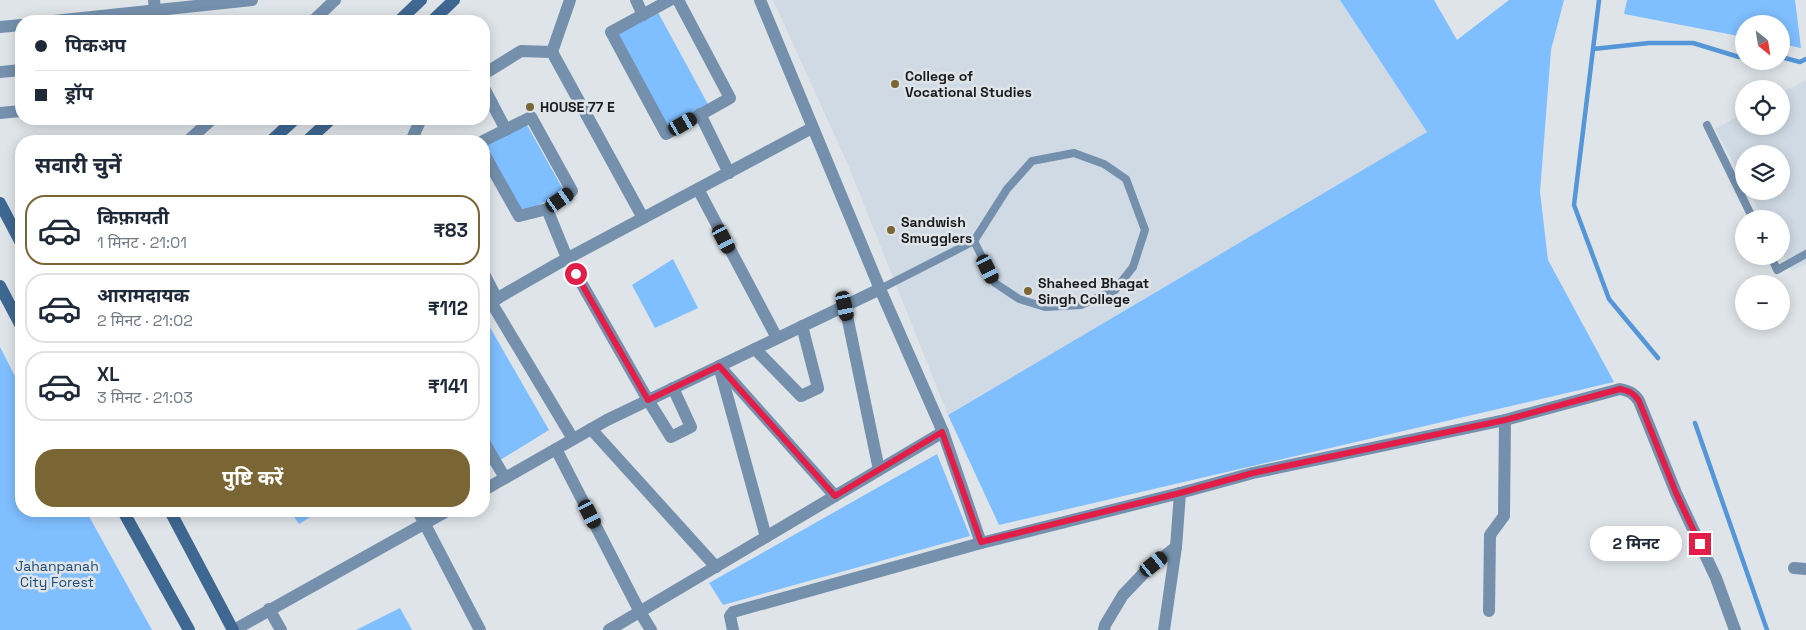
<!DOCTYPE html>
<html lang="hi">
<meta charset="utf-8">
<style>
body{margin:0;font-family:"Space Grotesk","Noto Sans Devanagari",sans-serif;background:#f6f6f7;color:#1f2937;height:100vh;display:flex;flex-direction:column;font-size:19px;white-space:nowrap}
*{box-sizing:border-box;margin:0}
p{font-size:16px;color:#747a83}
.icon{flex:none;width:28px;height:28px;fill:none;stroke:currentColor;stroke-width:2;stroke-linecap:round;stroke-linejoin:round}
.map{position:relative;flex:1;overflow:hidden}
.panel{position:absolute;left:15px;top:135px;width:475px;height:382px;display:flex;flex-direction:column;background:#fff;border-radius:20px;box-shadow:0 2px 12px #0003}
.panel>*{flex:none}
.hud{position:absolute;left:15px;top:15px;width:475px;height:110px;border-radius:20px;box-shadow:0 2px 12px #0003;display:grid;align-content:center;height:110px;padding:0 20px;background:#fff}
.needle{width:32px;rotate:150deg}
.buttons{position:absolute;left:1735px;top:15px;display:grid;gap:10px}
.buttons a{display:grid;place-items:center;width:55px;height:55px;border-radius:50%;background:#fff;box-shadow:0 2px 12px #0003;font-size:25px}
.end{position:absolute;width:22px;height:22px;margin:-11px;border:6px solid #e11d48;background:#fff;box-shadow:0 0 0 2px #fff}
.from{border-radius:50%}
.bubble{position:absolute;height:35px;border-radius:18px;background:#fff;box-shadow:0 2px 12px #0003;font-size:16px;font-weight:700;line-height:35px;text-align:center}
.car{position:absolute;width:15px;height:30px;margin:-15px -8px;border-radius:6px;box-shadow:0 0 4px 1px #0007;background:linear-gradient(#222 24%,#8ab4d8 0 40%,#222 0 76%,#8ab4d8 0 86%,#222 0)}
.hud b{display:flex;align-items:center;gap:18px;height:48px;font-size:19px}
.hud b+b{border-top:1px solid #e0e1e3}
.hud i{width:12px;height:12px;background:#1f2937}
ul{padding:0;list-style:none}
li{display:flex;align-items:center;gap:15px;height:70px;margin:0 10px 8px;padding:0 10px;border:2px solid #e0e1e3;border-radius:20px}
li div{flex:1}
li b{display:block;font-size:19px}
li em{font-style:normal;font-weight:700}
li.current{border-color:#7a6534}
li>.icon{width:45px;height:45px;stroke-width:1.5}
h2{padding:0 20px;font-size:22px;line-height:60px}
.primary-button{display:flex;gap:10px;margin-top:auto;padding:10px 20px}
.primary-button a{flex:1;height:58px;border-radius:20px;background:#7a6534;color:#fff;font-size:20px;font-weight:700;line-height:58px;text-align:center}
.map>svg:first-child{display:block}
.built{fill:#cfdae4}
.green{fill:#7fbeff}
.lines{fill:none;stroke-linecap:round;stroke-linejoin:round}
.stream{stroke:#5496d8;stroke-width:4.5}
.service{stroke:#7490ad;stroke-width:8}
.minor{stroke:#7490ad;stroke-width:12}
.secondary{stroke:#3e6791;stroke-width:12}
.route{stroke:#e11d48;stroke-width:6}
.poi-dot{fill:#7a6534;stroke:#dfe4e9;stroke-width:2}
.labels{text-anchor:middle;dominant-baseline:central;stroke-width:5;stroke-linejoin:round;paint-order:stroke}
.poi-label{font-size:14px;font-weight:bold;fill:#1a1b1d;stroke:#dfe4e9;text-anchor:start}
.park-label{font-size:14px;fill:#1c4b77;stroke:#dfe4e9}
</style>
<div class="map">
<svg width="1806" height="630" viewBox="0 0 1806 630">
<rect width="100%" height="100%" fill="#dfe4e9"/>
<g class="built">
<polygon points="773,0 1340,0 1427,132 948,415 849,167"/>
<polygon points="1806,80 1806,264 1792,271 1781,252 1781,219 1763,219 1749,191 1781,191 1781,154 1744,154 1744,182 1715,129 1744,113 1744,126 1781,126 1781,93"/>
</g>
<g class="green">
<polygon points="1340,0 1434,0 1457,40 1509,0 1564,0 1551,50 1540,192 1548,260 1614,382 999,525 948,415 1427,132"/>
<polygon points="1627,0 1795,0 1801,48 1781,44 1781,24 1744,24 1744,37 1624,14"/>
<polygon points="654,5 710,108 666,134 611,32"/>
<polygon points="523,118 564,191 519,216 484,154 484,141"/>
<polygon points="673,259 698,308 655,328 632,285"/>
<polygon points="484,317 549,430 487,468 484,463"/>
<polygon points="0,347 21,388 21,511 86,511 152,630 0,630"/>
<polygon points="937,454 970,536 723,605 709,583"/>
<polygon points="290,511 320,511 299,524"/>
<polygon points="400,608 412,630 356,630"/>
</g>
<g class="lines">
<g class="stream">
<polyline points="1599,0 1574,205 1609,299 1658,358"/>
<polyline points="1593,49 1649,43 1693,43 1739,57 1744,57"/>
<polyline points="1781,57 1800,62 1806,59"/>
<polyline points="1695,423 1767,630"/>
</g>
<g class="service">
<polyline points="1707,125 1753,219"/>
<polyline points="1771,256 1777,270 1806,254"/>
<polyline points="880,289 974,241 995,283 1019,299 1045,307 1081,305 1115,290 1133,267 1145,230 1126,179 1104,164 1074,153 1032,161 1007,189 974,241"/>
</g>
<g class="minor">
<polyline points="154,0 156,21"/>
<polyline points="636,0 643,15"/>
<polyline points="670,0 611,32 666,134 730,98 678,0"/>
<polyline points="760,0 880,289 943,432 981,543"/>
<polyline points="54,21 252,0"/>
<polyline points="313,21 335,0"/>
<polyline points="0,27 21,25"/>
<polyline points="552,52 570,0"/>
<polyline points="0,72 21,70"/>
<polyline points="484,74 521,51 552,52 643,218"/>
<polyline points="484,88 506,130"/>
<polyline points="0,113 21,111"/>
<polyline points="700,114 729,173"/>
<polyline points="188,141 212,119"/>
<polyline points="411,141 421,119"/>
<polyline points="483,141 531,117 572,191 547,209 519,216 484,154"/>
<polyline points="698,189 777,338"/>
<polyline points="547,209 567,258 648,400 671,437 691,427 673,388"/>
<polyline points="484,274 497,299"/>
<polyline points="491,302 573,439"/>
<polyline points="484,306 557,264 812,128"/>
<polyline points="845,306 879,470"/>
<polyline points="755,349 801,396 818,388 802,326"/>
<polyline points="719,366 766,537"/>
<polyline points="721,368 835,496"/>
<polyline points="591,429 716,567"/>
<polyline points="484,442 505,478"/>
<polyline points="556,449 640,612 651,630"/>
<polyline points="484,490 607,420 880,289"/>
<polyline points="418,511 480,630"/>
<polyline points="1794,568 1806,569"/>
<polyline points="269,609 281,630"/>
<polyline points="1489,611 1490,535 1504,516 1505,420"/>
<polyline points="234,630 447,511"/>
<polyline points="609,630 943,432"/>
<path d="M 733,630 L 730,616 L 733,612 L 981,543 L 1180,493 L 1253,473 L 1505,420 L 1620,389 C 1629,391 1634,393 1639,401 L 1676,493 L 1716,578 L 1735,630"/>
<polyline points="1104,630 1105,625 1123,595 1144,573 1176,547"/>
<polyline points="1164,630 1176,547 1180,493"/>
</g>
<g class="secondary">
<polyline points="399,21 421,0"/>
<polyline points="432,21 454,0"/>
<polyline points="271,141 295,119"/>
<polyline points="307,141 331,119"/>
<polyline points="0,203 21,243"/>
<polyline points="0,286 21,326"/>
<polyline points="123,511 189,630"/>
<polyline points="170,511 233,630"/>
</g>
</g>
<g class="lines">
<path class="route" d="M 576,274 L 648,400 L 719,366 L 835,496 L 942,432 L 981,542 L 1180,493 L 1253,473 L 1505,420 L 1620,389 C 1629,391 1634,393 1639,401 L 1676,493 L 1700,544"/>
</g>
<g class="poi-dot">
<circle cx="895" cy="84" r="5"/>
<circle cx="530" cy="107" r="5"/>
<circle cx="891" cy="230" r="5"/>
<circle cx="1028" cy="291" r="5"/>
</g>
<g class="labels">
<g class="poi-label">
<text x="905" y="76">College of<tspan x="905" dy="16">Vocational Studies</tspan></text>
<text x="540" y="107">HOUSE 77 E</text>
<text x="901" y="222">Sandwish<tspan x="901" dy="16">Smugglers</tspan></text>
<text x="1038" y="283">Shaheed Bhagat<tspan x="1038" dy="16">Singh College</tspan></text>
</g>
<g class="park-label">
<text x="57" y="566">Jahanpanah<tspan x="57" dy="16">City Forest</tspan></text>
</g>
</g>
</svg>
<div class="buttons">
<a><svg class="needle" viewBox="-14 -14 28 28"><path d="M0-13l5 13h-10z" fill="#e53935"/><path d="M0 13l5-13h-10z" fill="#747a83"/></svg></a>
<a><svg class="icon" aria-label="locate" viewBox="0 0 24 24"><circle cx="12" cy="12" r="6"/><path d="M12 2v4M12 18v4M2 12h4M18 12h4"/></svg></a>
<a><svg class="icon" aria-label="layers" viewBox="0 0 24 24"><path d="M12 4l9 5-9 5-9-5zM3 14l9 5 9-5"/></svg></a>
<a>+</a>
<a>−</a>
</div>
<i class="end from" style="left:576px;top:274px"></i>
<i class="end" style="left:1700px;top:544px"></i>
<div class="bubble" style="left:1590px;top:526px;width:92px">2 मिनट</div>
<i class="car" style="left:683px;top:124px;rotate:60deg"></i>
<i class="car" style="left:560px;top:200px;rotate:55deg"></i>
<i class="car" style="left:724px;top:239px;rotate:152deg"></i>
<i class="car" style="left:988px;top:269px;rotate:154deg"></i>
<i class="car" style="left:845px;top:306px;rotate:168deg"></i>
<i class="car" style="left:590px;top:514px;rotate:153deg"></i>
<i class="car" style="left:1154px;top:564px;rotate:51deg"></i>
<div class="hud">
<b><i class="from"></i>पिकअप</b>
<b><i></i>ड्रॉप</b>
</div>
<section class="panel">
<h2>सवारी चुनें</h2>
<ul>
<li class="current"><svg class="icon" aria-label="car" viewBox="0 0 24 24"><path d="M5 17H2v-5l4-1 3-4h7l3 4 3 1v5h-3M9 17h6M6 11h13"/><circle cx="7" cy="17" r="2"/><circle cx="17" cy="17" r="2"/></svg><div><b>किफ़ायती</b><p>1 मिनट · 21:01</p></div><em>₹83</em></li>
<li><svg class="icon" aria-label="car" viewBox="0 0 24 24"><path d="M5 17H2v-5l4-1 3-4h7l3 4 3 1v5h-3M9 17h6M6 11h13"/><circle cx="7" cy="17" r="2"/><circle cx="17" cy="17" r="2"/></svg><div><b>आरामदायक</b><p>2 मिनट · 21:02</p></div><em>₹112</em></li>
<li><svg class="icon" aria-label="car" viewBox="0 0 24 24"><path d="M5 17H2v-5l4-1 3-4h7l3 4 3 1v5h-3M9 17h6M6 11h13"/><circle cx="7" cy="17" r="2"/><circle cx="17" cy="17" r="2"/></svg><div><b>XL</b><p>3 मिनट · 21:03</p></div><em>₹141</em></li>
</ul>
<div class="primary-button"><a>पुष्टि करें</a></div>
</section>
</div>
